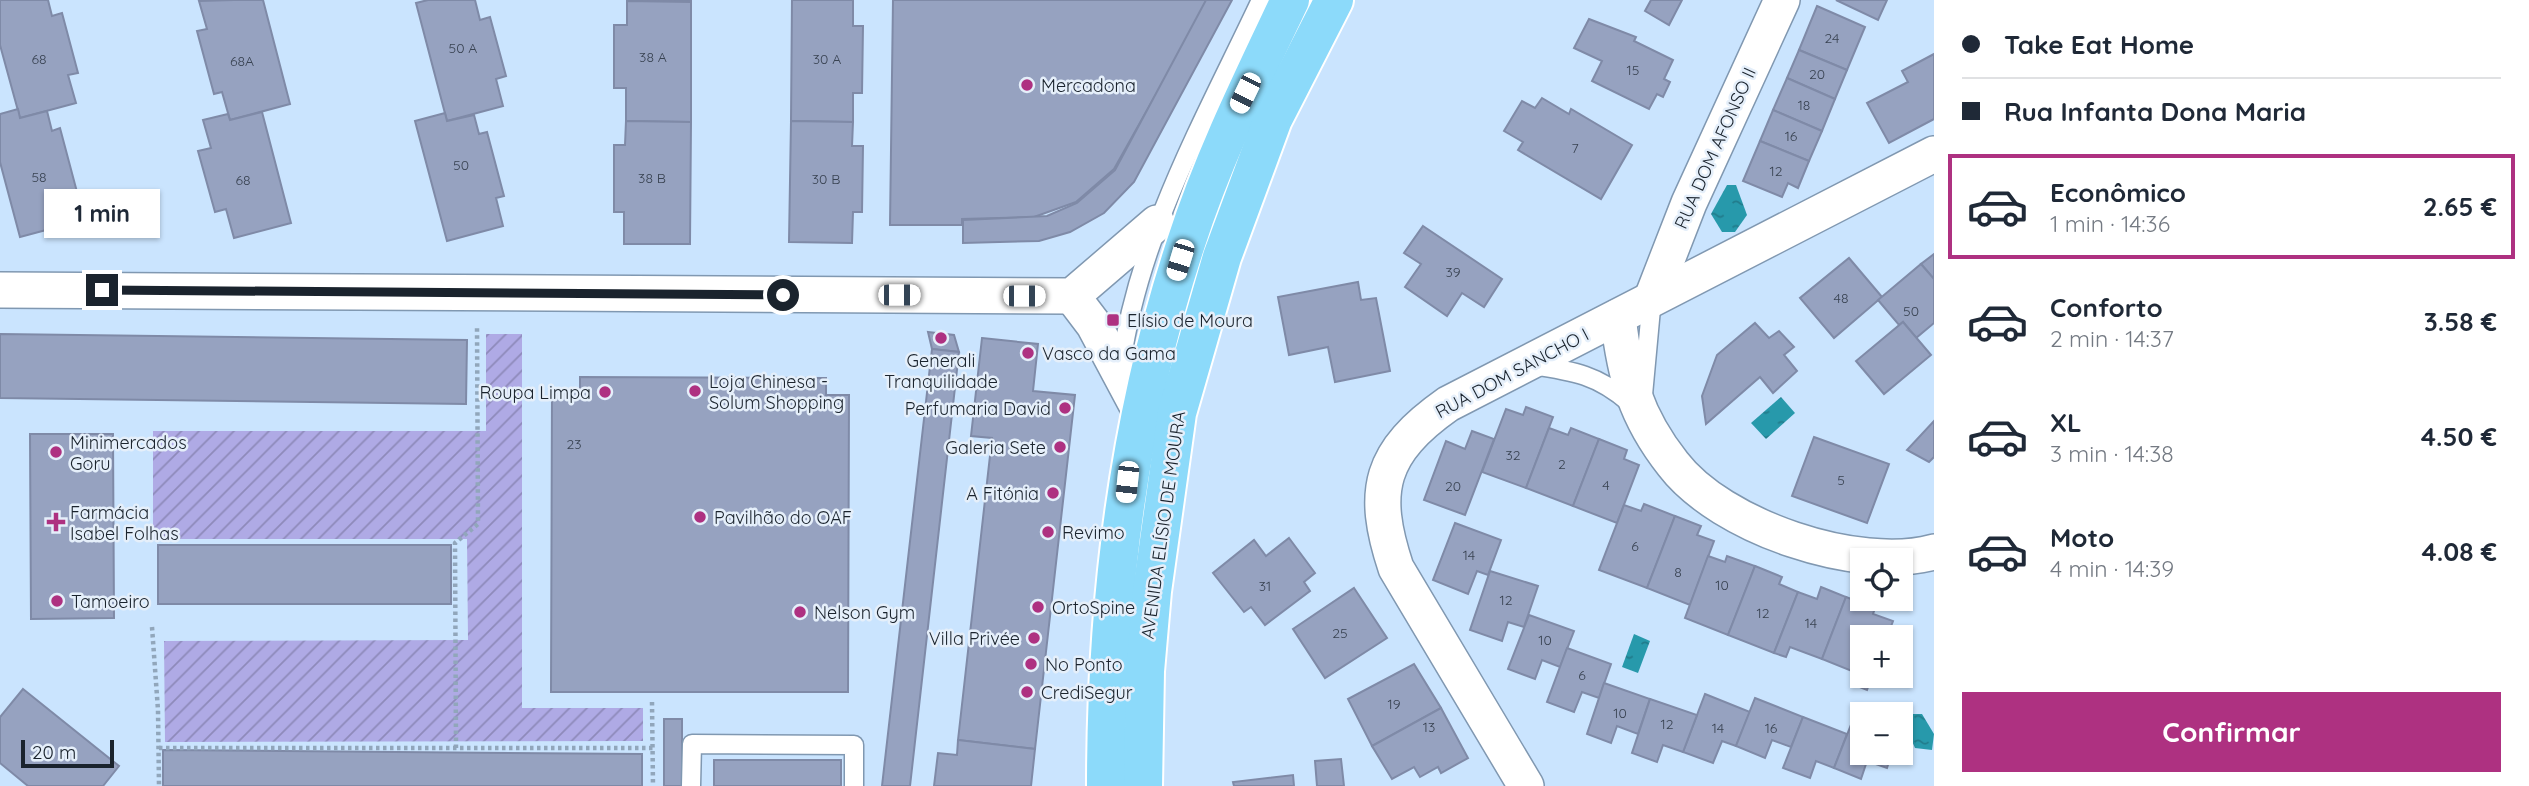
<!DOCTYPE html>
<html lang="pt">
<meta charset="utf-8">
<style>
body{margin:0;font-family:Quicksand,sans-serif;background:#f2f2f3;color:#1f2937;height:100vh;display:flex;flex-direction:column;font-size:26px;white-space:nowrap}
*{box-sizing:border-box;margin:0}
p{font-size:23px;color:#747a83}
.icon{flex:none;width:38px;height:38px;fill:none;stroke:currentColor;stroke-width:2;stroke-linecap:round;stroke-linejoin:round}
.map{position:relative;flex:1;overflow:hidden}
.side{display:flex;flex-direction:column;background:#fff;width:595px}
.side>*{flex:none}
.top-card{display:grid;align-content:center;height:154px;padding:0 28px;background:#fff}
.controls{position:absolute;left:1850px;top:548px;display:grid;gap:14px}
.controls a{display:grid;place-items:center;width:63px;height:63px;border-radius:0px;background:#fff;box-shadow:0 2px 5px #0004;font-size:35px}
.scale{position:absolute;left:21px;bottom:18px;width:93px;box-sizing:border-box;padding-left:7px;border:4px solid #1a232d;border-top:0;font-size:19px;line-height:24px;white-space:nowrap;color:#1a232d;-webkit-text-stroke:5px #e5effa;paint-order:stroke}
.end{position:absolute;width:32px;height:32px;margin:-16px;border:9px solid #1a232d;background:#fff;box-shadow:0 0 0 4px #fff}
.from{border-radius:50%}
.bubble{position:absolute;height:49px;border-radius:0px;background:#fff;box-shadow:0 2px 5px #0004;font-size:23px;font-weight:800;line-height:49px;text-align:center}
.car{position:absolute;width:21px;height:42px;margin:-21px -10px;border-radius:9px;box-shadow:0 0 5px 2px #0007;background:linear-gradient(#fff 24%,#345 0 40%,#fff 0 76%,#345 0 86%,#fff 0)}
.top-card b{display:flex;align-items:center;gap:24px;height:66px;font-size:26px}
.top-card b+b{border-top:2px solid #e0e1e3}
.top-card i{width:18px;height:18px;background:#1f2937}
ul{padding:0;list-style:none}
li{display:flex;align-items:center;gap:21px;height:105px;margin:0 14px 10px;padding:0 14px;border:4px solid transparent;border-radius:0px}
li div{flex:1}
li b{display:block;font-size:26px}
li em{font-style:normal;font-weight:800}
li.on{border-color:#ae3181}
li>.icon{width:63px;height:63px;stroke-width:1.5}
.button{display:flex;gap:14px;margin-top:auto;padding:14px 28px}
.button a{flex:1;height:80px;border-radius:0px;background:#ae3181;color:#fff;font-size:28px;font-weight:800;line-height:80px;text-align:center}
main{display:flex;flex:1;min-height:0}
.map>svg:first-child{display:block}
.garden{fill:url(#garden-furrows)}
.water{fill:url(#water-ripples)}
.building{fill:#96a2c0;stroke:#7f8aa7;stroke-width:2}
.lines{fill:none;stroke-linecap:round;stroke-linejoin:round}
.lane-casing{stroke:#8098b1;stroke-width:21}
.street-casing{stroke:#8098b1;stroke-width:38}
.primary-casing{stroke:#fff;stroke-width:42}
.path{stroke:#91a6bb;stroke-width:4.5;stroke-dasharray:3.5 3.5;stroke-linecap:butt}
.lane{stroke:#fff;stroke-width:18}
.street{stroke:#fff;stroke-width:35}
.primary{stroke:#8cdafa;stroke-width:38}
.route{stroke:#1a232d;stroke-width:9}
.poi-dot{fill:#ae3181;stroke:#e5effa;stroke-width:2.5}
.labels{text-anchor:middle;dominant-baseline:central;stroke-width:5;stroke-linejoin:round;paint-order:stroke}
.number-label{font-size:14px;fill:#394352}
.poi-label{font-size:18px;fill:#1a232d;stroke:#e5effa;text-anchor:start}
.street-label{font-size:18px;fill:#1a232d;stroke:#e5effa}
</style>
<main>
<div class="map">
<svg width="1934" height="786" viewBox="0 0 1934 786">
<defs>
<pattern id="garden-furrows" width="10" height="10" patternUnits="userSpaceOnUse" patternTransform="scale(1.75)"><rect width="10" height="10" fill="#afaae5"/><path d="M-1 1l2-2M0 10L10 0M9 11l2-2" fill="none" stroke="#8e8aba"/></pattern>
<pattern id="water-ripples" width="26" height="14" patternUnits="userSpaceOnUse" patternTransform="scale(1.75)"><rect width="26" height="14" fill="#2799ab"/><path d="M2 4q2-2 4 0t4 0M15 11q2-2 4 0t4 0" fill="none" stroke="#217c8c"/></pattern>
</defs>
<rect width="100%" height="100%" fill="#cae4fe"/>
<polygon class="garden" points="486,334 522,334 522,708 643,708 643,741 165,742 164,641 468,640 467,539 153,539 153,431 486,431"/>
<g class="water">
<polygon points="1727,185 1736,185 1747,215 1735,232 1722,232 1711,214"/>
<polygon points="1781,397 1795,413 1766,439 1751,423"/>
<polygon points="1634,634 1650,641 1638,673 1622,667"/>
<polygon points="1909,714 1922,714 1934,734 1932,750 1915,748 1905,725"/>
</g>
<g class="building">
<polygon points="0,0 48,0 52,16 62,13 78,73 68,75 76,103 20,118 0,45"/>
<polygon points="234,0 263,0 290,104 230,120 222,92 214,94 197,31 207,29 199,1"/>
<polygon points="428,0 475,0 480,20 490,17 506,76 496,79 503,106 447,121 416,3"/>
<polygon points="627,0 691,0 691,2 627,1"/>
<polygon points="792,0 853,0 853,26 863,26 862,93 853,93 853,122 791,121"/>
<polygon points="893,0 1209,0 1114,169 1076,202 1034,217 962,219 962,225 890,225"/>
<polygon points="1206,0 1232,0 1134,182 1104,213 1070,232 1039,241 963,243 963,220 1047,216 1077,203 1115,170"/>
<polygon points="1651,0 1682,0 1669,25 1645,11"/>
<polygon points="1836,0 1887,0 1878,20"/>
<polygon points="627,1 691,2 691,122 626,121 626,88 614,88 614,25 627,25"/>
<polygon points="1817,6 1865,27 1847,70 1799,50"/>
<polygon points="1589,19 1636,37 1634,41 1673,60 1664,79 1670,82 1663,97 1657,94 1649,109 1592,81 1602,61 1574,48"/>
<polygon points="1799,50 1847,70 1835,99 1787,78"/>
<polygon points="1934,54 1934,119 1889,143 1867,103 1908,82 1902,71"/>
<polygon points="1787,78 1835,99 1822,131 1773,110"/>
<polygon points="1542,98 1569,114 1571,109 1632,145 1601,199 1518,150 1523,142 1504,131 1522,101 1535,108"/>
<polygon points="18,109 20,118 47,111 52,131 60,128 77,192 69,194 76,222 20,237 0,162 0,114"/>
<polygon points="1773,110 1822,131 1809,161 1760,141"/>
<polygon points="262,112 291,223 234,238 226,209 215,212 198,151 211,148 203,120 228,114 230,120"/>
<polygon points="445,113 447,121 474,115 479,134 487,132 504,196 496,198 503,226 447,241 415,121"/>
<polygon points="626,121 691,122 690,244 624,244 624,212 614,212 614,145 625,145"/>
<polygon points="791,121 853,122 852,146 863,146 862,212 853,212 852,243 789,242"/>
<polygon points="1760,141 1809,161 1798,188 1788,183 1782,197 1743,181"/>
<polygon points="1423,226 1502,279 1484,307 1462,293 1447,316 1405,287 1421,264 1404,253"/>
<polygon points="1934,254 1934,279 1921,264"/>
<polygon points="1849,258 1882,297 1834,338 1800,298"/>
<polygon points="1921,264 1934,279 1934,323 1916,338 1903,322 1899,325 1878,300"/>
<polygon points="1358,282 1361,300 1376,298 1390,371 1335,382 1328,347 1289,355 1278,297"/>
<polygon points="1903,322 1931,355 1884,394 1856,361"/>
<polygon points="1755,323 1769,338 1779,331 1794,347 1784,355 1797,371 1773,393 1760,377 1706,424 1702,396 1717,355"/>
<polygon points="928,332 954,335 959,352 932,349"/>
<polygon points="0,334 467,340 466,404 0,398"/>
<polygon points="982,338 1038,344 1033,391 1075,395 1035,749 958,740 992,438 971,436"/>
<polygon points="932,349 959,352 910,786 882,786"/>
<polygon points="580,377 826,378 826,395 849,395 848,692 551,692 552,392 580,392"/>
<polygon points="1526,407 1553,417 1526,488 1482,472 1506,409 1523,415"/>
<polygon points="1934,421 1934,457 1929,462 1907,450"/>
<polygon points="1549,428 1568,435 1571,428 1599,439 1573,506 1526,488"/>
<polygon points="1472,431 1494,439 1465,515 1424,500 1446,441 1465,449"/>
<polygon points="30,434 113,434 114,618 31,619"/>
<polygon points="1814,437 1889,464 1867,523 1792,496"/>
<polygon points="1599,439 1627,450 1624,459 1639,465 1617,523 1573,506"/>
<polygon points="1644,504 1675,516 1647,588 1599,570 1624,505 1641,511"/>
<polygon points="1675,516 1701,526 1697,535 1714,541 1690,605 1647,588"/>
<polygon points="1455,523 1501,540 1488,575 1477,571 1468,594 1433,580"/>
<polygon points="1289,538 1315,573 1304,582 1310,591 1265,625 1251,607 1244,612 1213,573 1254,540 1266,556"/>
<rect x="158" y="545" width="293" height="59"/>
<polygon points="1708,556 1725,562 1727,556 1755,566 1728,635 1685,618"/>
<polygon points="1755,566 1782,577 1779,584 1798,592 1774,653 1728,635"/>
<polygon points="1490,571 1538,586 1524,627 1508,622 1502,641 1470,630"/>
<polygon points="1821,587 1846,597 1822,659 1790,647 1786,657 1774,653 1798,592 1817,599"/>
<polygon points="1354,588 1387,638 1325,678 1293,629"/>
<polygon points="1846,597 1875,608 1873,614 1893,621 1887,637 1862,637 1862,676 1872,676 1867,690 1857,686 1862,675 1822,659"/>
<polygon points="1529,615 1574,631 1560,667 1542,660 1535,679 1508,669"/>
<polygon points="1567,648 1611,664 1599,698 1582,692 1574,712 1547,702"/>
<polygon points="1414,664 1441,708 1372,746 1348,699"/>
<polygon points="1604,683 1650,699 1638,734 1617,726 1611,743 1587,734"/>
<polygon points="23,689 119,766 103,786 28,786 0,763 0,717"/>
<polygon points="1705,694 1750,712 1736,746 1722,741 1713,763 1683,752"/>
<polygon points="1755,698 1803,717 1791,747 1772,740 1765,758 1736,746"/>
<polygon points="1650,699 1697,715 1683,752 1663,745 1657,762 1632,753"/>
<polygon points="1441,708 1468,758 1441,773 1438,767 1420,777 1414,767 1392,779 1372,746"/>
<polygon points="1803,717 1847,734 1834,768 1816,761 1810,778 1783,768"/>
<polygon points="1854,717 1862,720 1862,752 1892,752 1887,768 1867,761 1861,779 1834,768"/>
<rect x="664" y="719" width="18" height="67"/>
<polygon points="958,740 1035,749 1031,786 934,786 938,753 957,755"/>
<polygon points="163,750 642,754 642,786 163,786"/>
<polygon points="1341,759 1344,786 1317,786 1315,761"/>
<rect x="714" y="760" width="127" height="26"/>
<polygon points="1293,775 1294,786 1234,786 1233,782"/>
</g>
<g class="lines">
<g class="lane-casing">
<g id="lane">
<path d="M 1121,364 C 1139,234 1206,117 1261,0"/>
<path d="M 1532,365 C 1574,371 1598,375 1630,403"/>
<polyline points="1643,395 1652,298"/>
<polyline points="691,786 692,744 854,745 854,786"/>
</g>
</g>
<g class="street-casing">
<g id="street">
<polyline points="0,290 1072,296 1157,223"/>
<polyline points="1072,296 1094,325 1141,413"/>
<polyline points="1652,298 1689,203 1782,0"/>
<path d="M 1618,317 C 1625,376 1635,416 1673,464 C 1721,527 1858,573 1934,552"/>
<path d="M 1526,786 L 1396,568 C 1370,490 1380,452 1448,404 L 1934,154"/>
</g>
</g>
<g class="primary-casing">
<g id="primary">
<path d="M 1106,786 C 1106,602 1128,418 1186,243 C 1213,159 1252,80 1290,0"/>
<polyline points="1143,786 1145,671 1152,591 1177,413 1222,257 1273,119 1334,0"/>
</g>
</g>
<g class="path">
<polyline points="152,627 158,710 159,786"/>
<polyline points="652,702 653,786"/>
<polyline points="159,748 653,748"/>
<polyline points="456,748 455,543 478,524 477,325"/>
</g>
<use href="#lane" class="lane"/>
<use href="#street" class="street"/>
<use href="#primary" class="primary"/>
</g>
<g class="lines">
<polyline class="route" points="102,290 783,295"/>
</g>
<g class="poi-dot">
<circle cx="1027" cy="85" r="7"/>
<rect x="1106" y="313" width="14" height="14" rx="3.5"/>
<circle cx="941" cy="338" r="7"/>
<circle cx="1028" cy="353" r="7"/>
<circle cx="695" cy="391" r="7"/>
<circle cx="605" cy="392" r="7"/>
<circle cx="1065" cy="408" r="7"/>
<circle cx="1060" cy="447" r="7"/>
<circle cx="56" cy="452" r="7"/>
<circle cx="1053" cy="493" r="7"/>
<circle cx="700" cy="517" r="7"/>
<path d="M52.5 511.5h7v7h7v7h-7v7h-7v-7h-7v-7h7z"/>
<circle cx="1048" cy="532" r="7"/>
<circle cx="57" cy="601" r="7"/>
<circle cx="1038" cy="607" r="7"/>
<circle cx="800" cy="612" r="7"/>
<circle cx="1034" cy="638" r="7"/>
<circle cx="1031" cy="664" r="7"/>
<circle cx="1027" cy="692" r="7"/>
</g>
<g class="labels">
<g class="number-label">
<text x="1832" y="38">24</text>
<text x="463" y="48">50 A</text>
<text x="653" y="57">38 A</text>
<text x="39" y="59">68</text>
<text x="827" y="59">30 A</text>
<text x="242" y="61">68A</text>
<text x="1633" y="70">15</text>
<text x="1817" y="74">20</text>
<text x="1804" y="105">18</text>
<text x="1791" y="136">16</text>
<text x="1575" y="148">7</text>
<text x="461" y="165">50</text>
<text x="1776" y="171">12</text>
<text x="39" y="177">58</text>
<text x="652" y="178">38 B</text>
<text x="826" y="179">30 B</text>
<text x="243" y="180">68</text>
<text x="1453" y="272">39</text>
<text x="1841" y="298">48</text>
<text x="1911" y="311">50</text>
<text x="574" y="444">23</text>
<text x="1513" y="455">32</text>
<text x="1562" y="464">2</text>
<text x="1841" y="480">5</text>
<text x="1606" y="485">4</text>
<text x="1453" y="486">20</text>
<text x="1635" y="546">6</text>
<text x="1469" y="555">14</text>
<text x="1678" y="572">8</text>
<text x="1722" y="585">10</text>
<text x="1265" y="586">31</text>
<text x="1506" y="600">12</text>
<text x="1763" y="613">12</text>
<text x="1811" y="623">14</text>
<text x="1340" y="633">25</text>
<text x="1545" y="640">10</text>
<text x="1582" y="675">6</text>
<text x="1394" y="704">19</text>
<text x="1620" y="713">10</text>
<text x="1667" y="724">12</text>
<text x="1429" y="727">13</text>
<text x="1718" y="728">14</text>
<text x="1771" y="728">16</text>
</g>
<g class="poi-label">
<text x="1041" y="85">Mercadona</text>
<text x="1127" y="320">Elísio de Moura</text>
<text x="1042" y="353">Vasco da Gama</text>
<text x="941" y="360" text-anchor="middle">Generali<tspan x="941" dy="21">Tranquilidade</tspan></text>
<text x="709" y="381">Loja Chinesa -<tspan x="709" dy="21">Solum Shopping</tspan></text>
<text x="591" y="392" text-anchor="end">Roupa Limpa</text>
<text x="1051" y="408" text-anchor="end">Perfumaria David</text>
<text x="70" y="442">Minimercados<tspan x="70" dy="21">Goru</tspan></text>
<text x="1046" y="447" text-anchor="end">Galeria Sete</text>
<text x="1039" y="493" text-anchor="end">A Fitónia</text>
<text x="70" y="512">Farmácia<tspan x="70" dy="21">Isabel Folhas</tspan></text>
<text x="714" y="517">Pavilhão do OAF</text>
<text x="1062" y="532">Revimo</text>
<text x="71" y="601">Tamoeiro</text>
<text x="1052" y="607">OrtoSpine</text>
<text x="814" y="612">Nelson Gym</text>
<text x="1020" y="638" text-anchor="end">Villa Privée</text>
<text x="1045" y="664">No Ponto</text>
<text x="1041" y="692">CrediSegur</text>
</g>
<g class="street-label">
<text transform="translate(1715 148) rotate(-66)">RUA DOM AFONSO II</text>
<text transform="translate(1512 373) rotate(-28)">RUA DOM SANCHO I</text>
<text transform="translate(1163 525) rotate(-82)">AVENIDA ELÍSIO DE MOURA</text>
</g>
</g>
</svg>
<div class="controls">
<a><svg class="icon" aria-label="locate" viewBox="0 0 24 24"><circle cx="12" cy="12" r="6"/><path d="M12 2v4M12 18v4M2 12h4M18 12h4"/></svg></a>
<a>+</a>
<a>−</a>
</div>
<div class="scale">20 m</div>
<i class="end from" style="left:783px;top:295px"></i>
<i class="end" style="left:102px;top:290px"></i>
<div class="bubble" style="left:44px;top:189px;width:116px">1 min</div>
<i class="car" style="left:1245px;top:93px;rotate:206deg"></i>
<i class="car" style="left:1180px;top:260px;rotate:197deg"></i>
<i class="car" style="left:899px;top:295px;rotate:90deg"></i>
<i class="car" style="left:1024px;top:296px;rotate:90deg"></i>
<i class="car" style="left:1127px;top:482px;rotate:186deg"></i>
</div>
<section class="side">
<div class="top-card">
<b><i class="from"></i>Take Eat Home</b>
<b><i></i>Rua Infanta Dona Maria</b>
</div>
<ul>
<li class="on"><svg class="icon" aria-label="car" viewBox="0 0 24 24"><path d="M5 17H2v-5l4-1 3-4h7l3 4 3 1v5h-3M9 17h6M6 11h13"/><circle cx="7" cy="17" r="2"/><circle cx="17" cy="17" r="2"/></svg><div><b>Econômico</b><p>1 min · 14:36</p></div><em>2.65 €</em></li>
<li><svg class="icon" aria-label="car" viewBox="0 0 24 24"><path d="M5 17H2v-5l4-1 3-4h7l3 4 3 1v5h-3M9 17h6M6 11h13"/><circle cx="7" cy="17" r="2"/><circle cx="17" cy="17" r="2"/></svg><div><b>Conforto</b><p>2 min · 14:37</p></div><em>3.58 €</em></li>
<li><svg class="icon" aria-label="car" viewBox="0 0 24 24"><path d="M5 17H2v-5l4-1 3-4h7l3 4 3 1v5h-3M9 17h6M6 11h13"/><circle cx="7" cy="17" r="2"/><circle cx="17" cy="17" r="2"/></svg><div><b>XL</b><p>3 min · 14:38</p></div><em>4.50 €</em></li>
<li><svg class="icon" aria-label="car" viewBox="0 0 24 24"><path d="M5 17H2v-5l4-1 3-4h7l3 4 3 1v5h-3M9 17h6M6 11h13"/><circle cx="7" cy="17" r="2"/><circle cx="17" cy="17" r="2"/></svg><div><b>Moto</b><p>4 min · 14:39</p></div><em>4.08 €</em></li>
</ul>
<div class="button"><a>Confirmar</a></div>
</section>
</main>
